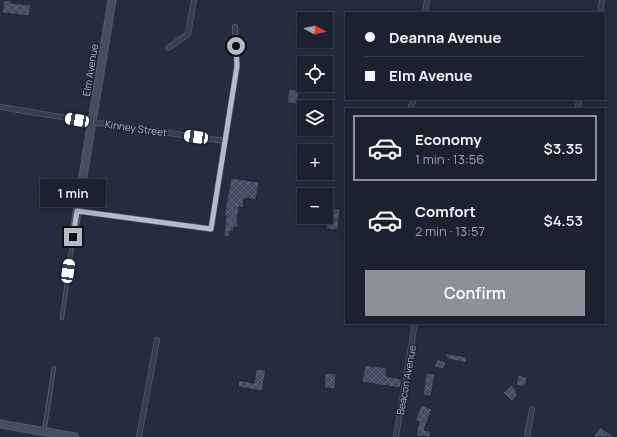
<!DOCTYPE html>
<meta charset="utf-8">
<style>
body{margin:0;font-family:Manrope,sans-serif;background:#242937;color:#f1f3f6;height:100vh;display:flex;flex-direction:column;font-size:15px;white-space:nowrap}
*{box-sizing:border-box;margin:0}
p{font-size:13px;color:#a0a3aa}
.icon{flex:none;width:22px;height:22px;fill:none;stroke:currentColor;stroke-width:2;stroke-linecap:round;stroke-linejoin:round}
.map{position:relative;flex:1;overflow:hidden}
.side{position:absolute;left:345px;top:108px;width:260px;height:216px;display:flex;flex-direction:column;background:#1b212f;border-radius:0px;box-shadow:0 2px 10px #0003,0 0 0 1px #393e4b}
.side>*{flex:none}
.top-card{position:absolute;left:345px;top:12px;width:260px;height:88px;border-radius:0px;box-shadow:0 2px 10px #0003,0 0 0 1px #393e4b;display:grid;align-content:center;height:88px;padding:0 20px;background:#1b212f}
.needle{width:26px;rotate:98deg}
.controls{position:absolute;left:297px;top:12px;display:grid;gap:8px}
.controls a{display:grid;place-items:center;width:36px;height:36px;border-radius:0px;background:#1b212f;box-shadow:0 2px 10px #0003,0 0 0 1px #393e4b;font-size:20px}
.end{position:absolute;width:18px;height:18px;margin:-9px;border:5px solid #b4baca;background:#111;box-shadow:0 0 0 2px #111}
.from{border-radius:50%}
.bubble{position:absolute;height:28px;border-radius:0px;background:#1b212f;box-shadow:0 2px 10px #0003,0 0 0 1px #393e4b;font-size:13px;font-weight:600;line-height:28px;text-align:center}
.car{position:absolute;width:12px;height:24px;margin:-12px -6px;border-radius:5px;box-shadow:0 0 3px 1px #0007;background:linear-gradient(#fff 24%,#345 0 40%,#fff 0 76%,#345 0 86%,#fff 0)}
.top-card b{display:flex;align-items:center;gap:14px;height:38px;font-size:15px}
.top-card b+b{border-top:1px solid #393e4b}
.top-card i{width:10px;height:10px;background:#f1f3f6}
ul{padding:7px 0 0;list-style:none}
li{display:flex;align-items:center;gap:12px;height:66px;margin:0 8px 6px;padding:0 12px;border:2px solid transparent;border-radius:0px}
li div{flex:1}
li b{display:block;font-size:15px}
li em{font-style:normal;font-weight:600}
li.current{border-color:#8c9099}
li>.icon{width:36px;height:36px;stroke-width:1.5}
.action{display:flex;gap:8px;margin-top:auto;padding:8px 20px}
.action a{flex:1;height:46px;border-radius:0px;background:#8c9099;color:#fff;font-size:16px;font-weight:600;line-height:46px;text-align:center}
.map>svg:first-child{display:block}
.building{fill:url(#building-cross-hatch);stroke:#1f2536}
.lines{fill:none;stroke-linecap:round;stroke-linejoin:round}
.lane-casing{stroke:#565c6d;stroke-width:4.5}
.street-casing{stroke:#565c6d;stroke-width:6}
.secondary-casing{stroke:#565c6d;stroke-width:9}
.lane{stroke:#383e4f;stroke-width:2.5}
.street{stroke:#383e4f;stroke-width:4.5}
.secondary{stroke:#464d62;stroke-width:7}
.route{stroke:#b4baca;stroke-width:5}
.labels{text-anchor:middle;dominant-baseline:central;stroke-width:3;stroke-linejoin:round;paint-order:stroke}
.street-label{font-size:10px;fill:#b4baca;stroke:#1d2334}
</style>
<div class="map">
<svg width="617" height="437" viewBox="0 0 617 437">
<defs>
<pattern id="building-cross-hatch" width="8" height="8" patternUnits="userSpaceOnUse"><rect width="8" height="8" fill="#424b61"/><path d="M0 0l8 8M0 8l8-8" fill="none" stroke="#5b6376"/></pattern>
</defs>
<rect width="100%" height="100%" fill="#242c3f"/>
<g class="building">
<polygon points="4,0 11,1 11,3 31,5 29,16 2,13"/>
<polygon points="289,89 299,90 297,104 287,103"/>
<polygon points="231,178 259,182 256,200 244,198 243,208 239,207 237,221 238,221 238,227 234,227 233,231 230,231 229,237 224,236 226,216 224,216"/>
<polygon points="328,208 340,209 338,230 326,229"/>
<polygon points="444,353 467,357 466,363 448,359"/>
<polygon points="437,359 446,362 444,369 434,367"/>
<polygon points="365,365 387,368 386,376 402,379 400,388 362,382"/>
<polygon points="256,369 266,370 262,391 238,387 239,380 254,383"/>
<polygon points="325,373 336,374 335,389 324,388"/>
<polygon points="426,373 435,374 431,396 423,395"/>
<polygon points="518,375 527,377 525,387 516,385"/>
<polygon points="512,384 518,394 512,401 503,393"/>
<polygon points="421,405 432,409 424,430 431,431 430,437 416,436 419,422 415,421"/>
<polygon points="600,427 615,437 593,437"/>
</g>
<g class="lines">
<g class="lane-casing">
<g id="lane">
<polyline points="62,318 73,237"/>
<polyline points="44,431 54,368"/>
</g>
</g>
<g class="street-casing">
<g id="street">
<polyline points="425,13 427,0"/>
<polyline points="600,13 602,0"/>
<polyline points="168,48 188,34 194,0"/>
<polyline points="0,107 92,122 225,141"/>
<polyline points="410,109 414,99"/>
<polyline points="578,109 579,99"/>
<polyline points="77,211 211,229 237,66 235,27"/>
<polyline points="139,437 157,340"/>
<polyline points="396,437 415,323"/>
<polyline points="527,437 532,409"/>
</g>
</g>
<g class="secondary-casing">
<g id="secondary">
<polyline points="73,237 112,0"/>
<polyline points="0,424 75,437"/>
</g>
</g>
<use href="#lane" class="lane"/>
<use href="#street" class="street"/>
<use href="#secondary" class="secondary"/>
</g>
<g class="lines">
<polyline class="route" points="73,237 77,211 211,229 237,66 236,46"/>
</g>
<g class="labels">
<g class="street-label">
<text transform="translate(90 70) rotate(-81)">Elm Avenue</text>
<text transform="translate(136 128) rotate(8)">Kinney Street</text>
<text transform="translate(406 380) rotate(-80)">Beacon Avenue</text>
</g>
</g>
</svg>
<div class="controls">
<a><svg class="needle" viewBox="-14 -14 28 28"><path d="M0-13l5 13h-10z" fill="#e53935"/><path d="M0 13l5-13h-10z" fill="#a0a3aa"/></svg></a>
<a><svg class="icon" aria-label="locate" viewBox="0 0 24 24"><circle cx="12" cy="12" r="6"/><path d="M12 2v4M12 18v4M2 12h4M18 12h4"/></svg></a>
<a><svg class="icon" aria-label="layers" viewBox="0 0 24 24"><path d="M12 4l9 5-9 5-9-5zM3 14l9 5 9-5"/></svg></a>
<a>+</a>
<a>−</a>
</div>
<i class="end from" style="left:236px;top:46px"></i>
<i class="end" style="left:73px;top:237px"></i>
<div class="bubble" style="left:40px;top:179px;width:66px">1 min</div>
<i class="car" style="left:77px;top:120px;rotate:280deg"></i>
<i class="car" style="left:196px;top:137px;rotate:278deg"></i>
<i class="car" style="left:68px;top:271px;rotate:8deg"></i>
<div class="top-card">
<b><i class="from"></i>Deanna Avenue</b>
<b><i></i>Elm Avenue</b>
</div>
<section class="side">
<ul>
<li class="current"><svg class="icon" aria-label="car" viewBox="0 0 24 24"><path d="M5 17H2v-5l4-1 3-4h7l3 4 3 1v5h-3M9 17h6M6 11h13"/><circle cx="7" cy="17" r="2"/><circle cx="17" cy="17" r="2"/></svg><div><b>Economy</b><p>1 min · 13:56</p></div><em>$3.35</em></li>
<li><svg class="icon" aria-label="car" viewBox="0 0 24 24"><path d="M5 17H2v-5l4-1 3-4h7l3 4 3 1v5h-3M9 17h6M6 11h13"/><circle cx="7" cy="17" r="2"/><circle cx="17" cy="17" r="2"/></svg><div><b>Comfort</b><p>2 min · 13:57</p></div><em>$4.53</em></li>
</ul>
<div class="action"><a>Confirm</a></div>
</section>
</div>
